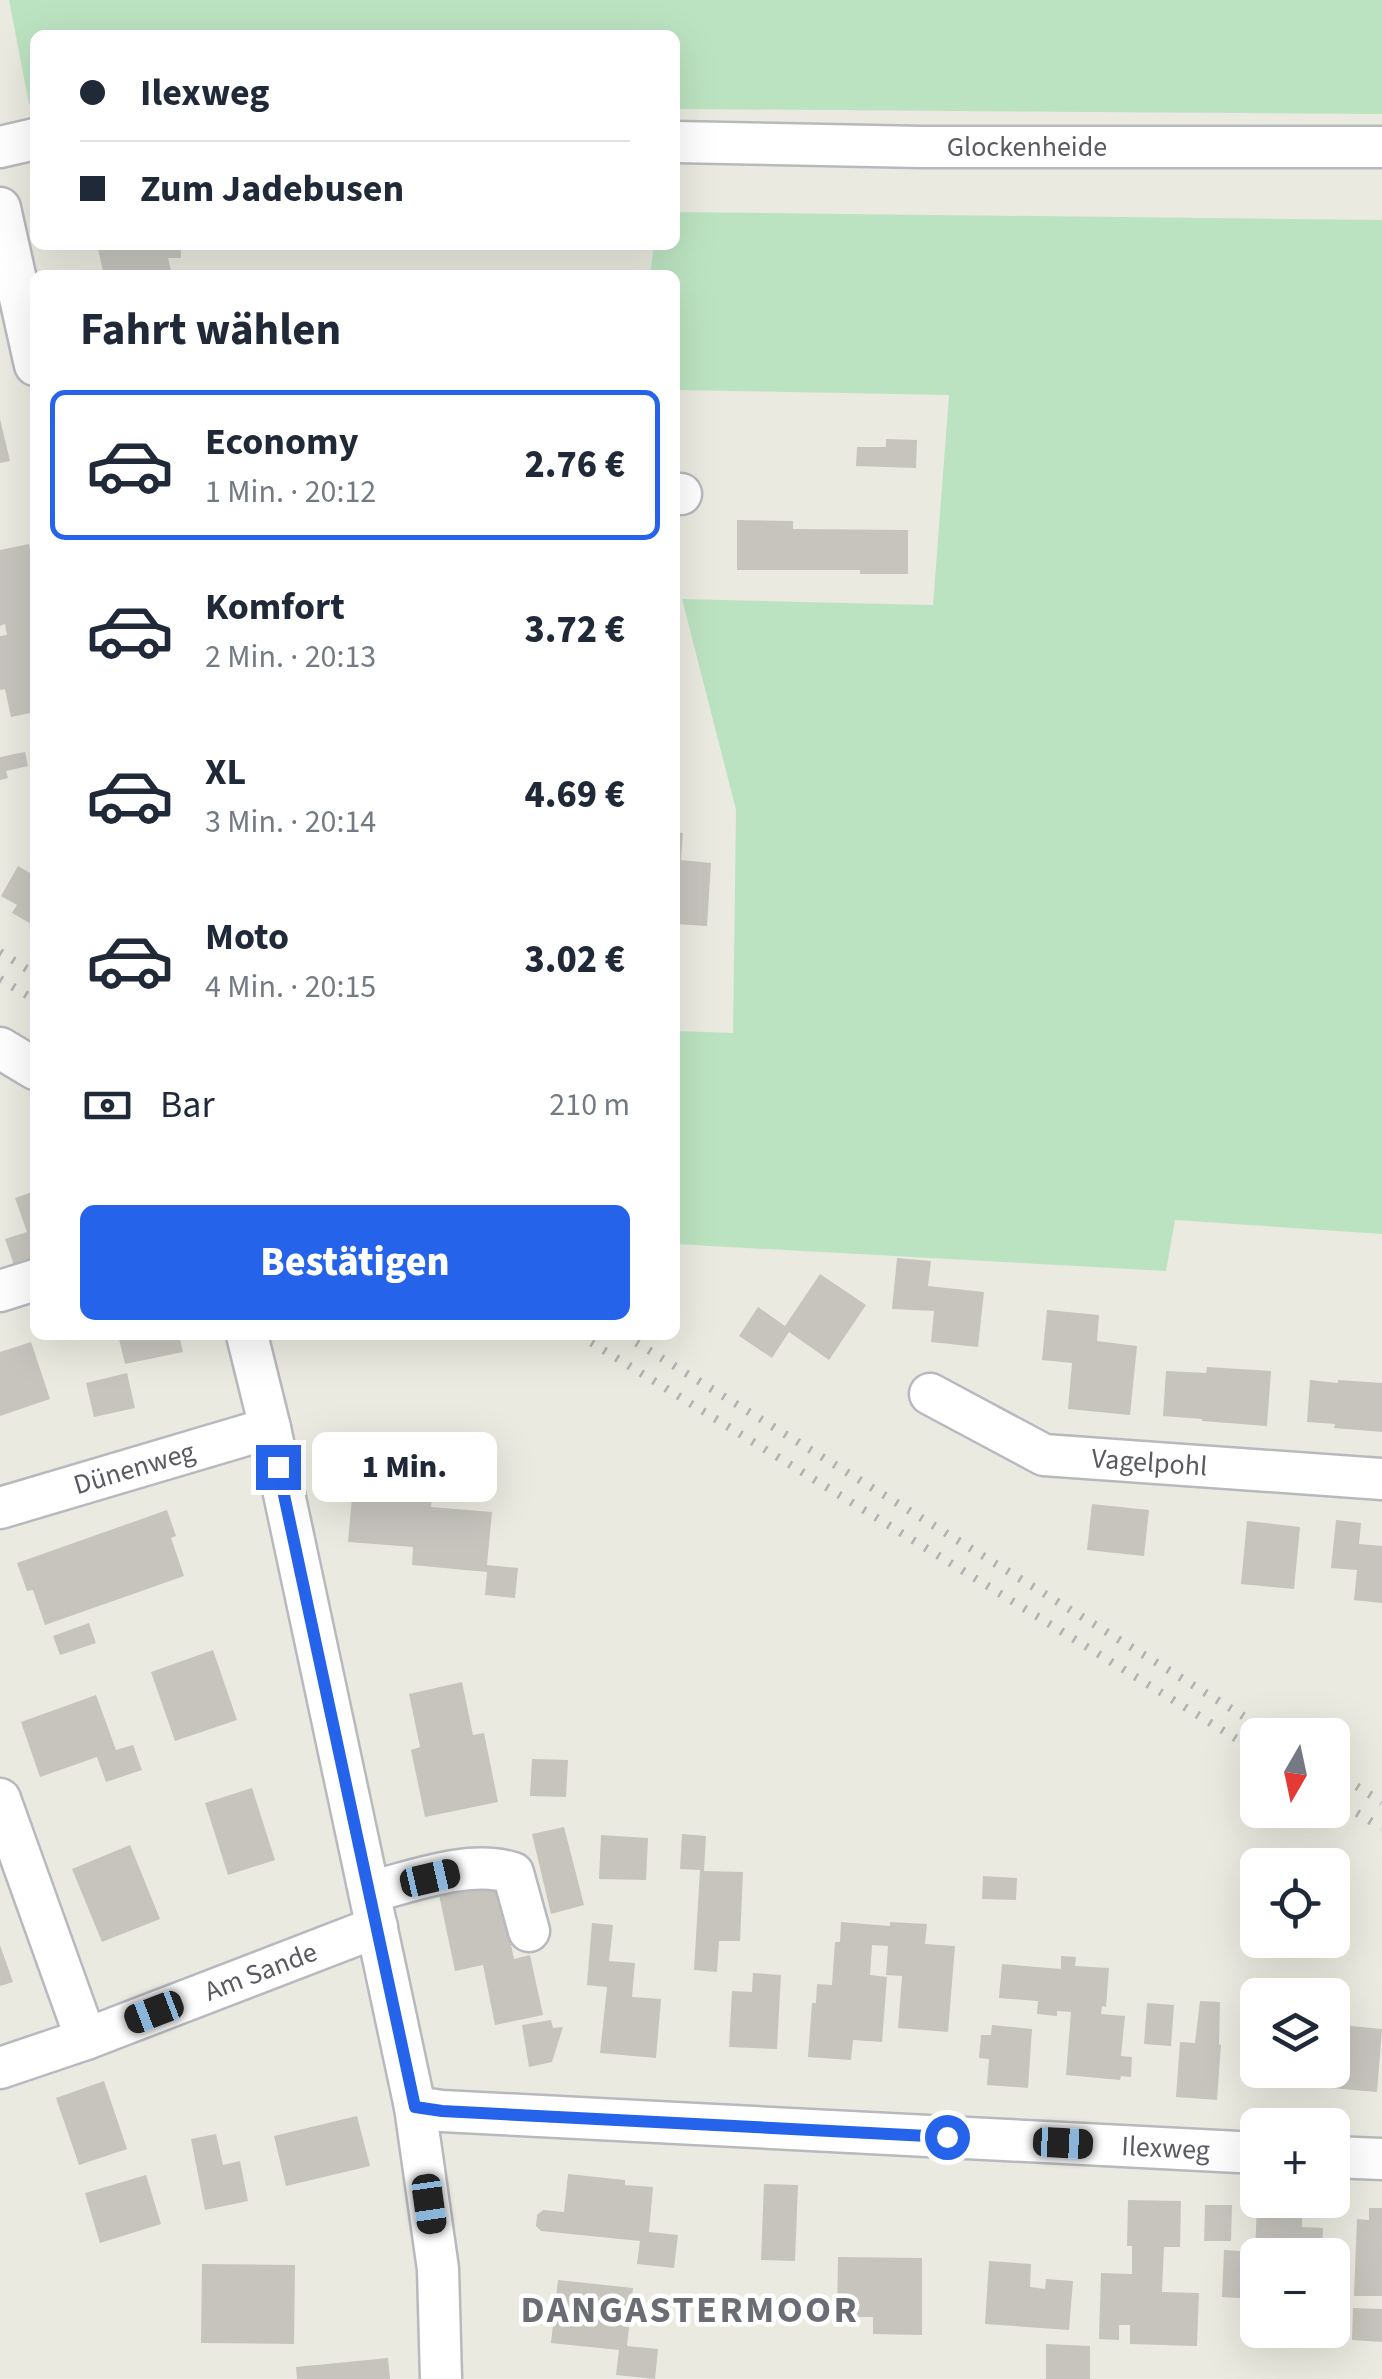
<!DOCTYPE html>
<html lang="de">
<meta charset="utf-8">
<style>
body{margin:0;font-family:"Source Sans 3",sans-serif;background:#f2f2f3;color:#1f2937;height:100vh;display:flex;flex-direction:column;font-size:38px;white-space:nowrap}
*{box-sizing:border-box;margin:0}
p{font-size:32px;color:#747a83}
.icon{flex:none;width:55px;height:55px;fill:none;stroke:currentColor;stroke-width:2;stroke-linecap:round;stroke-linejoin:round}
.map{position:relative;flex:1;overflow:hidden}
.side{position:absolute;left:30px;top:270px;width:650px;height:1070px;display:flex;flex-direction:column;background:#fff;border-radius:15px;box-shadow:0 10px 40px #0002}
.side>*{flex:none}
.hud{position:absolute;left:30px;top:30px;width:650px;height:220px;border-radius:15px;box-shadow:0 10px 40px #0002;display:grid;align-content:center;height:220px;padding:0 50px;background:#fff}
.needle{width:65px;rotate:189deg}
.buttons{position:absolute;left:1240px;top:1718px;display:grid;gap:20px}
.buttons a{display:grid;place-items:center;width:110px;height:110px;border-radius:15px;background:#fff;box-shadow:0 10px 40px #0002;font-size:50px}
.end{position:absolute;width:45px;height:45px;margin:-22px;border:12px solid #2563eb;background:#fff;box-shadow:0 0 0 5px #fff}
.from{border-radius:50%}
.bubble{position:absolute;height:70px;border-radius:15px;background:#fff;box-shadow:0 10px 40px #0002;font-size:32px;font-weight:800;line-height:70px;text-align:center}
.car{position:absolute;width:30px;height:60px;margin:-30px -15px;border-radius:12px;box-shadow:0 0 8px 2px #0007;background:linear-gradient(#222 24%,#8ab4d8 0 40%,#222 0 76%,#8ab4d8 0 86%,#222 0)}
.hud b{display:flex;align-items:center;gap:35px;height:95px;font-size:38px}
.hud b+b{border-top:2px solid #e0e1e3}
.hud i{width:25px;height:25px;background:#1f2937}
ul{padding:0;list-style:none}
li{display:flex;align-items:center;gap:30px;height:150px;margin:0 20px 15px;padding:0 30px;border:5px solid transparent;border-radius:15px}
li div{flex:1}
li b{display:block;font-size:38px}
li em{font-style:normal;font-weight:800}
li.current{border-color:#2563eb}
li>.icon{width:90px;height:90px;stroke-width:1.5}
h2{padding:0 50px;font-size:45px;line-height:120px}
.pay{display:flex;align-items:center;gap:25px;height:110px;padding:0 50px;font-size:38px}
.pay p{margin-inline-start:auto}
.action{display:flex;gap:20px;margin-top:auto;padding:20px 50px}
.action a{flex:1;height:115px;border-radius:15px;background:#2563eb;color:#fff;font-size:40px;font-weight:800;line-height:115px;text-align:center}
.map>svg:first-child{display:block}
.green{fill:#bce3c1}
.building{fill:#c6c4bd}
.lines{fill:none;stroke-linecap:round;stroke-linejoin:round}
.minor-casing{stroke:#b8b9bf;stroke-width:45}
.minor{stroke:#fff;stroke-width:40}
.rail{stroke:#b1b2b2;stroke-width:8;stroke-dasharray:2.5 12;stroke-linecap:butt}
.route{stroke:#2563eb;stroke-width:12}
.labels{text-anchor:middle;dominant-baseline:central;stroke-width:9;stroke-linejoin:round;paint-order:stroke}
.street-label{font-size:28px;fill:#595b61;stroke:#fff}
.district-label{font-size:38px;font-weight:bold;letter-spacing:2.5px;fill:#6a6d73;stroke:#fff}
</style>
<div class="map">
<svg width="1382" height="2379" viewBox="0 0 1382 2379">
<rect width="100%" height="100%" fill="#ebeae0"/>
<g class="green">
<polygon points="9,0 1382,0 1382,114 675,109 675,35 35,35 35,104 29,104"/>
<polygon points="675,212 1382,220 1382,1234 1175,1220 1166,1271 675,1244 675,1031 733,1033 736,810 682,599 933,605 949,395 675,390 675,275 650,275 654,245 675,245"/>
</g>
<g class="building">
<polygon points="97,245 181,245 181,258 168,258 172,275 104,275"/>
<polygon points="0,419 10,461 0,463"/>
<polygon points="886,439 917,440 916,468 856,466 857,447 886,447"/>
<polygon points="737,520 793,521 793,529 908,530 908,574 860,574 860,570 737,570"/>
<polygon points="29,544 35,573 35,712 11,717 5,689 0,690 0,636 7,635 5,624 0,626 0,550"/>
<polygon points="25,752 28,766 6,771 8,778 0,780 0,757"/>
<polygon points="675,832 683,833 681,860 711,863 707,926 675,924"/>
<polygon points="18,866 35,876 35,926 12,913 17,905 1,896"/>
<polygon points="35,1191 35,1258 14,1265 5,1239 27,1232 15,1198"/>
<polygon points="897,1258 931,1261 928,1286 984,1292 978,1347 931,1342 934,1311 892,1309"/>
<polygon points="820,1274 866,1305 829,1360 789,1332 772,1358 739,1336 758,1307 785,1326"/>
<polygon points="1047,1310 1099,1315 1097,1341 1137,1346 1130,1415 1068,1409 1072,1363 1042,1360"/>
<polygon points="118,1335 179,1335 183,1352 125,1364"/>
<polygon points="31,1342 50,1399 0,1416 0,1352"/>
<polygon points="1207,1367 1271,1371 1267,1426 1202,1421 1202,1419 1163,1416 1166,1371 1206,1373"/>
<polygon points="127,1373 135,1408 94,1417 86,1383"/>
<polygon points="1310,1380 1338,1383 1338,1380 1382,1383 1382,1432 1334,1428 1335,1424 1307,1422"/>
<polygon points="356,1452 435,1460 431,1507 492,1512 487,1565 518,1568 515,1598 485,1595 487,1572 412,1565 413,1547 348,1542"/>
<polygon points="1092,1504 1149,1510 1144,1556 1087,1550"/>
<polygon points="167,1510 176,1536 171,1538 184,1576 45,1625 33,1590 27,1591 17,1563"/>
<polygon points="1336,1520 1361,1523 1359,1544 1382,1546 1382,1603 1354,1600 1357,1570 1331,1568"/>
<polygon points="1247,1521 1300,1527 1294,1589 1241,1584"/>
<polygon points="89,1623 96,1643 60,1655 53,1636"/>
<polygon points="213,1650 237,1720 175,1741 151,1672"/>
<polygon points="462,1682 473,1735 484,1733 498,1802 425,1817 411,1750 420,1747 409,1694"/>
<polygon points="96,1695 116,1750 133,1745 142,1770 106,1782 97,1757 40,1777 21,1722"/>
<polygon points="532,1759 568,1760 566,1797 530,1796"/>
<polygon points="252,1788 275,1860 228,1875 205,1803"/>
<polygon points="564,1827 584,1905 551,1914 532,1834"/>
<polygon points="682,1834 706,1836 704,1871 743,1872 740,1941 719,1941 717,1972 694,1970 700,1870 680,1869"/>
<polygon points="601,1835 648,1838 646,1880 599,1879"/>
<polygon points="130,1845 160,1919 102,1942 72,1869"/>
<polygon points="496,1872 514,1959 530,1955 543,2015 495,2025 483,1965 455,1971 437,1885"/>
<polygon points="983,1876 1017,1878 1016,1900 982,1899"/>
<polygon points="841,1922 890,1926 890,1922 927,1924 925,1944 955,1946 948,2032 898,2028 902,1976 886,1975 888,1946 872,1945 870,1975 887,1977 882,2042 853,2040 851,2060 808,2057 812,2003 816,2003 817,1984 832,1985 835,1942 840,1942"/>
<polygon points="592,1923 613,1925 609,1961 635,1963 632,1997 661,1999 656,2058 600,2053 607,1987 587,1985"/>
<polygon points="0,1945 13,1982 0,1986"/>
<polygon points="1061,1956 1076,1957 1075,1966 1109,1968 1106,2007 1102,2006 1101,2014 1125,2016 1121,2056 1132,2057 1131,2077 1121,2076 1120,2080 1066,2075 1071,2012 1057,2011 1057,2016 1037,2014 1038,2001 999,1998 1002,1964 1061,1969"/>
<polygon points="753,1973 781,1975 777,2049 729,2047 732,1991 752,1992"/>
<polygon points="1296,1987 1321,1989 1321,1995 1295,1995"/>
<polygon points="1200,2001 1220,2002 1219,2045 1221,2044 1217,2100 1176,2097 1180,2042 1195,2043"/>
<polygon points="1147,2003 1174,2005 1171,2046 1144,2044"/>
<polygon points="1332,2013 1341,2014 1340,2025 1382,2029 1377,2092 1320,2087 1322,2070 1332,2070"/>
<polygon points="551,2020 553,2028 563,2027 552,2062 529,2067 522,2025"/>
<polygon points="992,2025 1032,2029 1028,2088 987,2085 989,2059 979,2058 981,2035 991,2035"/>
<polygon points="104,2081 127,2149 79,2165 56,2098"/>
<polygon points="357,2116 370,2166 286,2186 274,2136"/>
<polygon points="216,2134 223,2165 240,2161 248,2201 205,2210 191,2139"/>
<polygon points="568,2174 625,2180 625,2185 653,2187 649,2232 678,2235 674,2268 637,2264 640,2241 541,2231 536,2226 537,2215 543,2210 564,2212"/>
<polygon points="146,2175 161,2224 100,2243 85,2193"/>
<polygon points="764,2184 798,2185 795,2261 761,2260"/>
<polygon points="1128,2200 1181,2201 1180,2247 1164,2247 1162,2292 1199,2293 1197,2346 1130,2344 1130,2325 1119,2325 1119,2340 1099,2339 1101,2273 1132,2274 1132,2246 1127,2246"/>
<polygon points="1205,2205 1232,2205 1231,2241 1204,2241"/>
<polygon points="1257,2205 1302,2208 1302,2227 1323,2228 1322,2255 1258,2255 1258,2299 1222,2297 1224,2250 1255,2252"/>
<polygon points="1369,2208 1382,2208 1382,2296 1354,2296 1357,2219 1369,2220"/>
<polygon points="838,2257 922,2258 922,2335 873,2334 873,2317 837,2317"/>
<polygon points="989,2261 1031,2264 1030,2287 1045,2289 1046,2279 1073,2281 1069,2330 985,2324"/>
<polygon points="202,2264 295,2265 294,2344 201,2343"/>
<polygon points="558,2280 633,2288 627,2346 658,2349 655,2379 616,2375 619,2350 551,2343"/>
<polygon points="1353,2308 1382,2309 1382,2342 1352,2340"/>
<polygon points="1046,2344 1090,2346 1090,2379 1046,2379"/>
<polygon points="388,2358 390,2379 297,2379 296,2367"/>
</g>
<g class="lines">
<g class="minor-casing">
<g id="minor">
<path id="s1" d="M 675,142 L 921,147 L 1382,147"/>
<polyline points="0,147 35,139"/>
<polyline points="0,208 35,365"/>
<polyline points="675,494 681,494"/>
<polyline points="0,1048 35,1069"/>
<polyline points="0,1291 35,1280"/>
<polyline points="247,1335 270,1428 415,2107 438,2269 441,2379"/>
<path id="s2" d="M 930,1394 L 1044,1455 L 1382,1479"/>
<path id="s3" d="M 0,1508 L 270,1428"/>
<polyline points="0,1799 86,2039"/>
<path d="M 370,1892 C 413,1881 470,1859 513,1873 L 529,1931"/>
<path id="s4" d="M 0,2068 L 86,2039 L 377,1927"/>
<path id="s5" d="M 415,2107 L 442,2111 L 1258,2153"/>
<polyline points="1332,2157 1382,2159"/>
</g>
</g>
<use href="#minor" class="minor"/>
<g class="rail">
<polyline points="0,952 35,974"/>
<polyline points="0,979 35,1000"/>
<polyline points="579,1335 1258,1752"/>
<polyline points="624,1335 1274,1735"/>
<polyline points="1332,1771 1382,1802"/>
<polyline points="1332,1798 1382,1828"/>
</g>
</g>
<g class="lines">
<polyline class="route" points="278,1467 415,2107 442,2111 947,2137"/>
</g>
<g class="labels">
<g class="street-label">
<text stroke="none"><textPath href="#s1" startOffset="352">Glockenheide</textPath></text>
<text stroke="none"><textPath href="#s2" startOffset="235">Vagelpohl</textPath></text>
<text stroke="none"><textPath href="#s3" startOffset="140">Dünenweg</textPath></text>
<text stroke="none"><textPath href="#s4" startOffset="278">Am Sande</textPath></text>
<text stroke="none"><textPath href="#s5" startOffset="752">Ilexweg</textPath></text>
</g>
<g class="district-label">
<text x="690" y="2310">DANGASTERMOOR</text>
</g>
</g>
</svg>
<div class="buttons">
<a><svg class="needle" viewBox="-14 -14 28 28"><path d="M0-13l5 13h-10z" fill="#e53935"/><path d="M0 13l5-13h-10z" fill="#747a83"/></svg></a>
<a><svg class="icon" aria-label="locate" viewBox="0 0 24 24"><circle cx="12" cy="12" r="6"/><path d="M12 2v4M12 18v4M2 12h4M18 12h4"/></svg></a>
<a><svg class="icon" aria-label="layers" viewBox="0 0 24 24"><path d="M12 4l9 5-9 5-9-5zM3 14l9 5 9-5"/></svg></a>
<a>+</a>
<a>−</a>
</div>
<i class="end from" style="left:947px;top:2137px"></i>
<i class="end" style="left:278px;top:1467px"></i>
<div class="bubble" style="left:312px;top:1432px;width:185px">1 Min.</div>
<i class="car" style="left:430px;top:1878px;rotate:77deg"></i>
<i class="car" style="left:154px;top:2012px;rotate:249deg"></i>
<i class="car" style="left:1063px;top:2143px;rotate:93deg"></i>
<i class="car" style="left:429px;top:2204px;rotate:172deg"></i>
<div class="hud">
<b><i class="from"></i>Ilexweg</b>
<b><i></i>Zum Jadebusen</b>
</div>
<section class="side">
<h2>Fahrt wählen</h2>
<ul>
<li class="current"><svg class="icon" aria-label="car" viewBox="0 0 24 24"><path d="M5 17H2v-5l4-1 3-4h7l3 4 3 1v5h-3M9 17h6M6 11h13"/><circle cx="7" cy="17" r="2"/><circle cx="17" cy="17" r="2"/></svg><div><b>Economy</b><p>1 Min. · 20:12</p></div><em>2.76 €</em></li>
<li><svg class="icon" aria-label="car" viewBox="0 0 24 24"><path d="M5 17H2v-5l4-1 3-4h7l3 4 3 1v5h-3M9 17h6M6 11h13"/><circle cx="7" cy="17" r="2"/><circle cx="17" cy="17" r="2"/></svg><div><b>Komfort</b><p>2 Min. · 20:13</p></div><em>3.72 €</em></li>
<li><svg class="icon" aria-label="car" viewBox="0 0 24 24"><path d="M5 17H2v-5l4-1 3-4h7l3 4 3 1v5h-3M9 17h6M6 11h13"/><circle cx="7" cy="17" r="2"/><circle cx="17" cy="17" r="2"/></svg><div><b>XL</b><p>3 Min. · 20:14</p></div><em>4.69 €</em></li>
<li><svg class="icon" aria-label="car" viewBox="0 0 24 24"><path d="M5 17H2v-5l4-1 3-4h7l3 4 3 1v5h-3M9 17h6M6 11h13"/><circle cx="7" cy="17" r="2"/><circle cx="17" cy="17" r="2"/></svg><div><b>Moto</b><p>4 Min. · 20:15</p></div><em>3.02 €</em></li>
</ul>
<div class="pay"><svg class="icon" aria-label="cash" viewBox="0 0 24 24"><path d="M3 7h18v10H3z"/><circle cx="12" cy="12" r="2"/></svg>Bar<p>210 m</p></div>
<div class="action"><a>Bestätigen</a></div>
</section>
</div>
